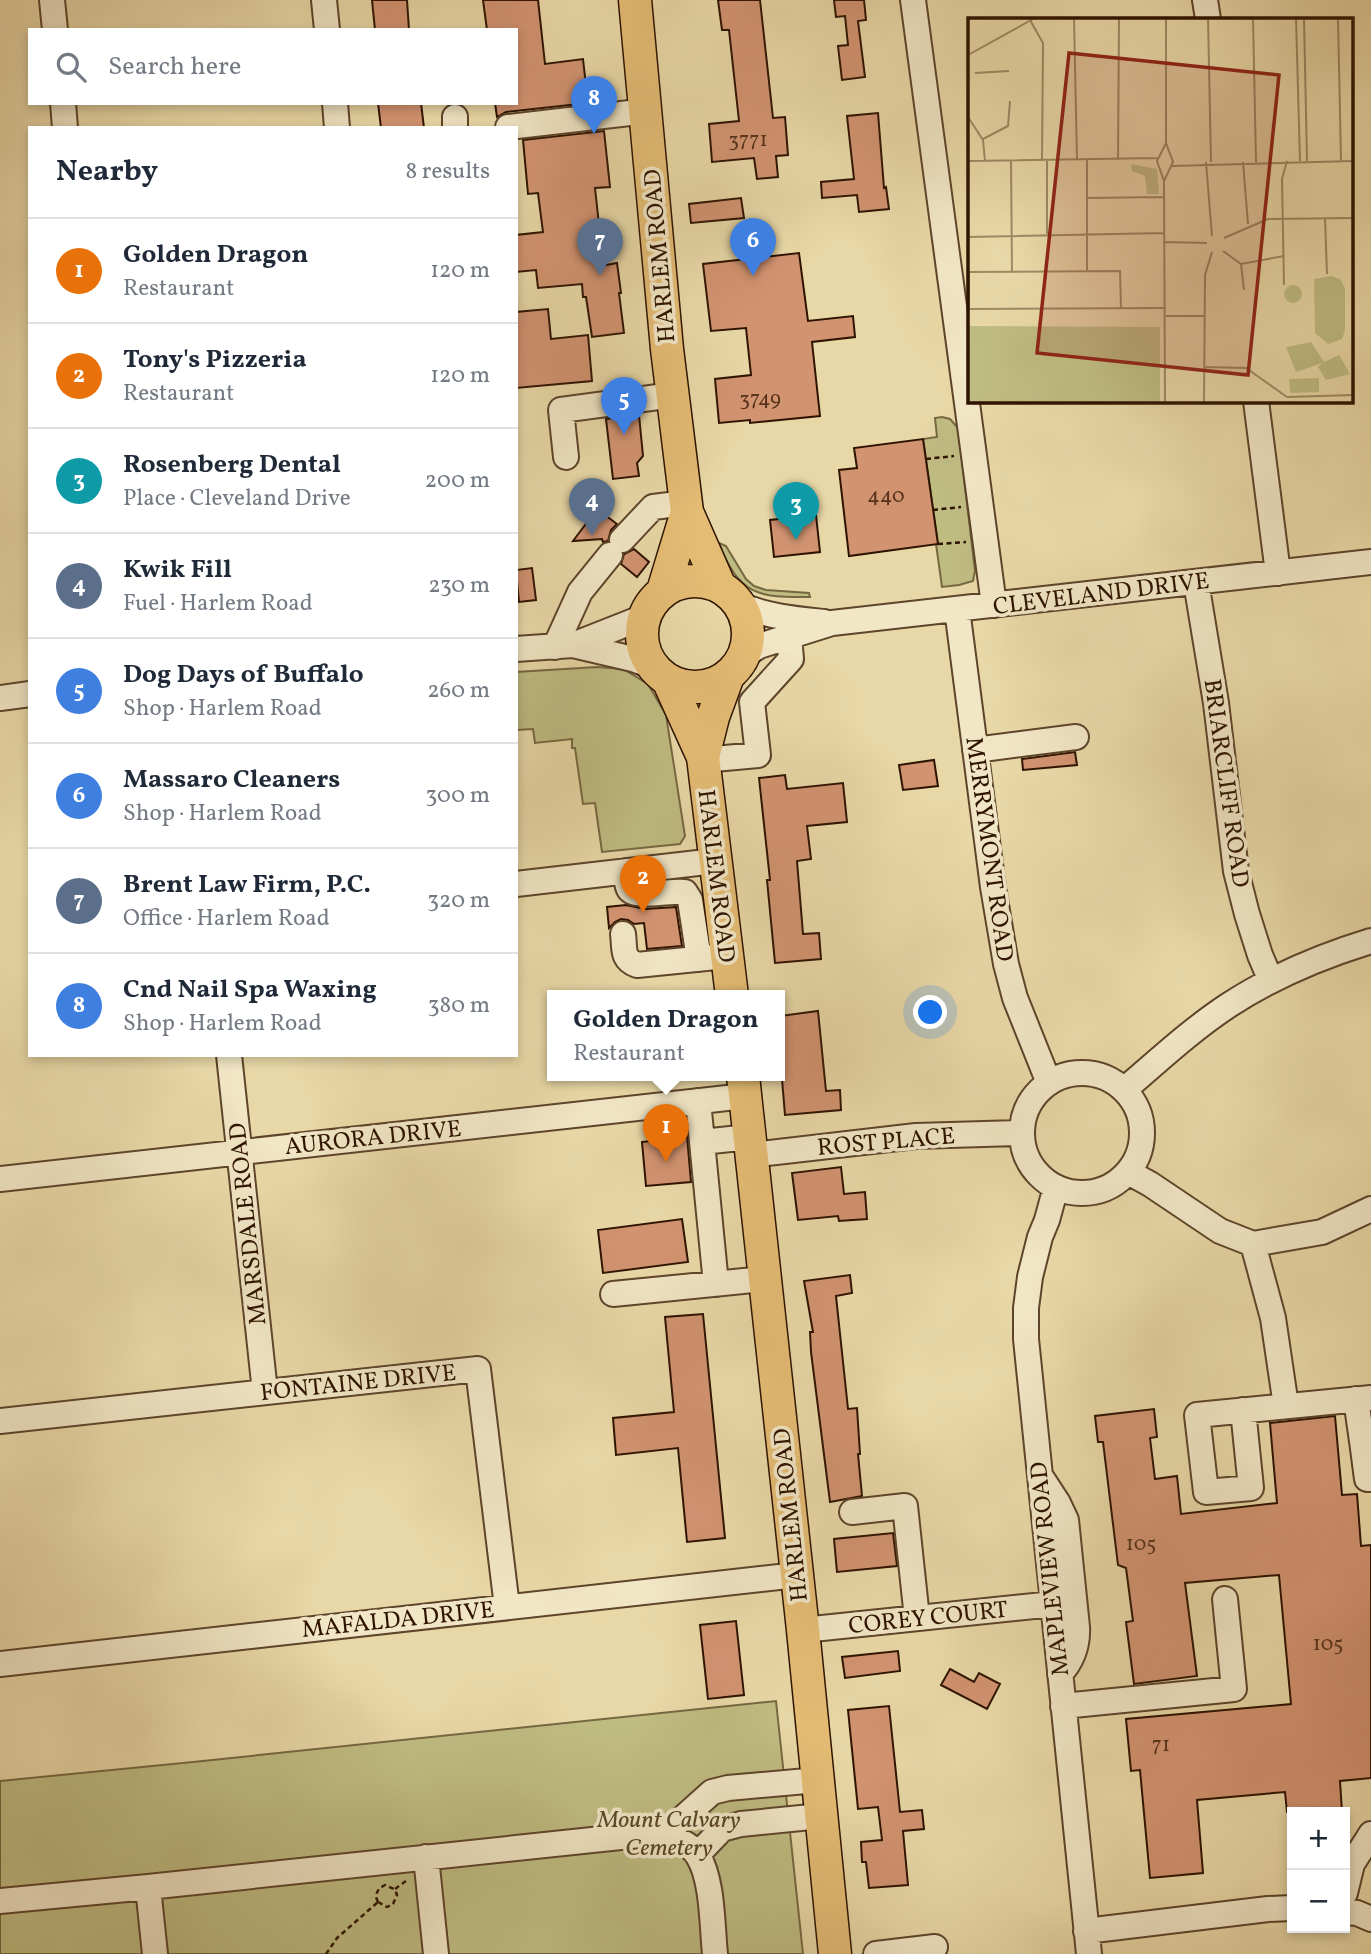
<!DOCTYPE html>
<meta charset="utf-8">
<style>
body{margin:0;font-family:Vollkorn,serif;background:#f2f2f3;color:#1f2937}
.controls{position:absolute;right:21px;bottom:21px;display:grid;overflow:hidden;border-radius:0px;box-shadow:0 4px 10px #0003}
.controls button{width:63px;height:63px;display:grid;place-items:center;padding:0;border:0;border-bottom:2px solid #e0e1e3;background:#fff;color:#1f2937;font:35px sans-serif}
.you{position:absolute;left:931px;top:1013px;width:24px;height:24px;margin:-18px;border:5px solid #fff;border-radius:50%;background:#1a73e8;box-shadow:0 0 0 10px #1a73e833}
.badge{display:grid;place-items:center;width:46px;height:46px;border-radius:50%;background:#d93025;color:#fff;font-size:23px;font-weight:700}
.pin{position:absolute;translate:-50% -58px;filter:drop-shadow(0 2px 4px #0008)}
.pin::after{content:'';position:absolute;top:37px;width:24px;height:21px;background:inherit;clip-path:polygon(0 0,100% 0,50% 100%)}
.popup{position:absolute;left:547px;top:990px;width:238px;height:91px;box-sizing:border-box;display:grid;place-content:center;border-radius:0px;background:#fff;filter:drop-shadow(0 2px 5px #0005);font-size:23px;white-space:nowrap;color:#747a83}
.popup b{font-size:26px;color:#1f2937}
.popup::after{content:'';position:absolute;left:50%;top:100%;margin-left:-14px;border:14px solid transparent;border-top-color:#fff}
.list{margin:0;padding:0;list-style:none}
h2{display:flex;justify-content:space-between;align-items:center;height:91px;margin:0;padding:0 28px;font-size:30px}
h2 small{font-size:23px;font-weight:400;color:#747a83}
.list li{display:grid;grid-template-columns:46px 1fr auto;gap:21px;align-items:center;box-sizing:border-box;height:105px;padding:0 28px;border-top:2px solid #e0e1e3}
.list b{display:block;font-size:26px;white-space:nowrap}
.list p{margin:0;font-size:23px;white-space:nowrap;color:#747a83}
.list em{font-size:23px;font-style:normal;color:#747a83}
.icon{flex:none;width:38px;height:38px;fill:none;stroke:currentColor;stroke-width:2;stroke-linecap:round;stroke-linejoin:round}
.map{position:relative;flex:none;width:1371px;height:1954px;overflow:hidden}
.search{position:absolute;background:#fff;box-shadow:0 4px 10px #0003;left:28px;top:28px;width:490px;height:77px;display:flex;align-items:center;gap:18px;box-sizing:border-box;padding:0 24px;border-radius:0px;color:#747a83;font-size:26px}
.panel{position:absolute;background:#fff;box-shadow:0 4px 10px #0003;left:28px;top:126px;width:490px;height:931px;border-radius:0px}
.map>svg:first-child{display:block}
.green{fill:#bfbc82;stroke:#766841;stroke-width:2}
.building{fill:#d29371;stroke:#2e1300;stroke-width:2}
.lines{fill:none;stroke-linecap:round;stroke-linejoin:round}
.minor-casing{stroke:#5d442a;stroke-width:28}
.major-casing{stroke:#2e1300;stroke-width:35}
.path{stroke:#2e1300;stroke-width:2.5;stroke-dasharray:5 3.5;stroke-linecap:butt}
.minor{stroke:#f1e6c6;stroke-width:24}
.major{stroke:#e4bc74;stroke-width:32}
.labels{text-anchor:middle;stroke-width:7;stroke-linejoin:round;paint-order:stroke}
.number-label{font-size:21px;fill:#57331c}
.street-label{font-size:24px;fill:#2e1300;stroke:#f1e6c6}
.park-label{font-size:24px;font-style:italic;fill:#5a4627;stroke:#f1e6c6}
.inset-road{fill:none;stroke:#9e8964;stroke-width:2}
.view{fill:#8f2418;fill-opacity:0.15;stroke:#8f2418;stroke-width:3.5}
.inset-edge{fill:none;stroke:#2e1300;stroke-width:3.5}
</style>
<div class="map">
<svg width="1371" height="1954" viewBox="0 0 1371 1954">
<rect width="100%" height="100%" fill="#e9d8a7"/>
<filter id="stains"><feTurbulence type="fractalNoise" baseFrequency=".00286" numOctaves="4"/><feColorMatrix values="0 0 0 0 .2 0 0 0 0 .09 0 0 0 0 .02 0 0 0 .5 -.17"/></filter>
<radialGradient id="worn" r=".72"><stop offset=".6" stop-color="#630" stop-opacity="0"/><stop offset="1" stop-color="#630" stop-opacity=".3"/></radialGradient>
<!-- green -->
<path class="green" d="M 942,417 L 950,419 L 958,428 L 975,571 L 973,581 L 959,585 L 942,587 L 936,544 L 938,544 L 923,439 L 937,437 L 935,418 Z
M 719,543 L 726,546 L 746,579 L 754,586 L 766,590 L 809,593 L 810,597 C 758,598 739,595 719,543 Z
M 597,667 L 623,669 L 648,684 L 666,715 L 685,836 L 680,844 L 602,852 L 595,803 L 583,804 L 575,748 L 572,748 L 572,739 L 535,743 L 533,729 L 516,730 L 516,672 Z
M 776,1701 L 803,1954 L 0,1954 L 0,1781 L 193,1762 Z"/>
<!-- building -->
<path class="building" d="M 372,0 L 407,0 L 409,30 L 375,30 Z
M 483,0 L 538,0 L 545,64 L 583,59 L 588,103 L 506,112 L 497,117 L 495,103 L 516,103 L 516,30 L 487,30 Z
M 718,0 L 760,0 L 773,118 L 785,117 L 788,155 L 776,156 L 778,177 L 757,179 L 754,158 L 712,162 L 709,124 L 739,121 L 729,30 L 722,30 Z
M 834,0 L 864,0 L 866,20 L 858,21 L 865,77 L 842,80 L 838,46 L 848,45 L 845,16 L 836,17 Z
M 378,103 L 421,103 L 424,128 L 381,128 Z
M 878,113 L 884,188 L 886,187 L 889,209 L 859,212 L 857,195 L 822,198 L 821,182 L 854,179 L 847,116 Z
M 604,131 L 610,187 L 595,188 L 600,234 L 603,233 L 606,265 L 617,263 L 621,293 L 619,293 L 624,333 L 592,337 L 586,297 L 583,297 L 582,284 L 538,288 L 536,270 L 516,272 L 516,235 L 543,232 L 538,193 L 528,194 L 523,140 Z
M 741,198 L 744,218 L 691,223 L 689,204 Z
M 799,253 L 808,321 L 853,316 L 855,337 L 812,342 L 820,416 L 750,423 L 750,420 L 719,423 L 715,379 L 751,375 L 746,328 L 711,331 L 703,264 Z
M 548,309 L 551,339 L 588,335 L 592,381 L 516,388 L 516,312 Z
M 639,415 L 643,456 L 637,463 L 639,476 L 613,479 L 606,419 Z
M 923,439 L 938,544 L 849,556 L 839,470 L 857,468 L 854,448 Z
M 597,509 L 617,524 L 611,530 L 608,541 L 603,542 L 602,539 L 573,541 Z
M 816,515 L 820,552 L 774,557 L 770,520 Z
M 634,549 L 649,562 L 637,577 L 621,564 L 624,554 Z
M 532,568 L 536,600 L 519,602 L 516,570 Z
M 1075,752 L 1077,765 L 1023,770 L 1022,759 Z
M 934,760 L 938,786 L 903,790 L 899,765 Z
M 785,775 L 787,789 L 843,783 L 847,822 L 807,826 L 811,859 L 797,861 L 803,934 L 819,933 L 821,959 L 775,963 L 767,880 L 770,880 L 759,778 Z
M 626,905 L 645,909 L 676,907 L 682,946 L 647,949 L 644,923 L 634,924 L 628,920 L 621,919 L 615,922 L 609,928 L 607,907 Z
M 818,1011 L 826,1091 L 840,1090 L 841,1110 L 785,1115 L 780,1055 L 780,1042 L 783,1041 L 780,1016 Z
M 687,1136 L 691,1182 L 646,1186 L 642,1142 Z
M 841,1167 L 844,1194 L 865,1192 L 867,1219 L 839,1221 L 838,1216 L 798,1220 L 792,1173 Z
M 682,1219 L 688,1262 L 603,1273 L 598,1230 Z
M 850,1275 L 852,1293 L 836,1296 L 848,1409 L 857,1408 L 860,1454 L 858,1454 L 862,1496 L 830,1502 L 811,1352 L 810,1332 L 813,1332 L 804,1281 Z
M 703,1314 L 725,1538 L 687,1542 L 678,1448 L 616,1455 L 613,1418 L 674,1412 L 665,1317 Z
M 1154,1409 L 1157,1437 L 1150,1438 L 1155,1479 L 1177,1476 L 1181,1514 L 1277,1503 L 1270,1423 L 1335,1416 L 1342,1495 L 1357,1494 L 1361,1546 L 1371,1545 L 1371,1778 L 1340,1781 L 1342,1812 L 1287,1812 L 1285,1792 L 1197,1800 L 1203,1873 L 1150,1878 L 1140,1770 L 1131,1771 L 1126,1719 L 1291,1704 L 1279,1575 L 1185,1583 L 1197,1676 L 1134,1684 L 1126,1622 L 1133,1621 L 1126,1568 L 1118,1565 L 1103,1442 L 1098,1442 L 1095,1416 Z
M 893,1533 L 897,1566 L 837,1572 L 834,1539 Z
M 736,1621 L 744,1695 L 708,1699 L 700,1625 Z
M 898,1651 L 900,1671 L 845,1678 L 842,1657 Z
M 950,1669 L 974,1682 L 979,1673 L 1000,1684 L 987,1709 L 941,1685 Z
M 889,1706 L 900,1812 L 922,1810 L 924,1829 L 903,1831 L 908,1885 L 869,1888 L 866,1862 L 862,1862 L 861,1842 L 882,1840 L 878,1807 L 858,1809 L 848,1710 Z"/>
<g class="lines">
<defs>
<path id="minor" d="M 52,0 L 55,30
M 324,0 L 327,30
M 913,0 L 994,605
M 1205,0 L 1208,19
M 63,103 L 65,128
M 335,103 L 337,128
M 455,117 L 455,128
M 508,127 L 647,111
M 1256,401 L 1278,573
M 566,457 L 561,410 L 673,395
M 622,540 L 653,507 L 686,503
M 1196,582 L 1216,703 L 1236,871 L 1247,914 L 1260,955 L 1271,981
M 738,604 C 764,616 795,619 824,622
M 957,609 L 993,887 L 1006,964 L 1015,998 L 1049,1083
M 573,645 L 633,659 L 652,666
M 555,647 L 580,592 L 610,555
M 516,649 L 573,645 L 644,617
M 743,656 L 759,646 L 832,623 L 1371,562
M 0,698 L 30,694
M 975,750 L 1076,737
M 703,760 L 758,755 L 752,702 L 791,659 L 789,636
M 626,871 C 627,876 626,884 629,889 C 634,899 673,890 685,892 L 690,900 L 699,959
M 516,884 L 715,861
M 623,934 C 625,948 621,959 637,965 L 716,957
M 229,1055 L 265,1392
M1022 1133a60 60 0 1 1 120 0a60 60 0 1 1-120 0Z
M 1124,1090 C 1158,1061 1191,1030 1229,1005 C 1272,977 1322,956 1371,941
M 698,1101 L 716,1284
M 702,1142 L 749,1137
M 751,1155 L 916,1136 L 1022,1133
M 1128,1172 L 1150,1184 L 1220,1231 L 1253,1244 L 1322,1232 L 1371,1209
M 0,1179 L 745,1096
M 1056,1187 L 1047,1220 L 1040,1237 L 1030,1277 L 1026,1308 L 1026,1339 L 1089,1954
M 1253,1244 L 1273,1318 L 1286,1406
M 613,1294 L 764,1279
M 1356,1399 L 1362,1441 L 1371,1440
M 1243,1410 L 1251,1488 L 1206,1492 L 1197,1415 L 1371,1398
M 0,1421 L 478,1369 L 507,1607
M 1362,1441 L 1367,1479 L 1371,1479
M 1043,1480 L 1058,1503 L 1066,1520 L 1077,1627 C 1078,1645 1072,1661 1060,1674
M 852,1512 L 905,1506 L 917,1618
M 803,1630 L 1053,1604
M 0,1664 L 797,1575
M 1063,1706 L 1234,1689 L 1225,1599
M 664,1835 L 712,1792 L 728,1788 L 818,1780
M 698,1854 L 722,1829 L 741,1824 L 821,1816
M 426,1857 L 436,1954
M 148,1887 L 155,1954
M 1345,1893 L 1352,1864 L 1371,1834
M 0,1901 L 148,1887 L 649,1834 C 666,1836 689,1840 698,1856 C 713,1880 712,1926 715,1954
M 1345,1912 L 1357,1913 L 1371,1919
M 1086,1931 L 1268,1909 L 1292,1908
M 876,1954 L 935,1947"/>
<path id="major" d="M 635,0 L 667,349 L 687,512 L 720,587
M642 634a53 53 0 1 1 106 0a53 53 0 1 1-106 0Z
M 663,591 L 687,512
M 668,680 L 703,757 L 732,996
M 703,757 L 713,717 L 728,676
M 743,1076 L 803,1630 L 835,1954"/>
</defs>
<!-- minor casing -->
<use href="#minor" class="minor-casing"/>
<!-- major casing -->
<use href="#major" class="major-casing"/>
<!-- path -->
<path class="path" d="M 926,459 L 954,456
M 933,510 L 961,507
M 938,544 L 966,542
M 395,1889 L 406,1881
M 378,1902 L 387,1907 L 393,1904 L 397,1895 L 395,1889
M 378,1902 C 374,1895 377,1889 385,1885 L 394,1889
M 326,1954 L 337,1938 L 378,1902"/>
<!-- minor -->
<use href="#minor" class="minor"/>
<!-- major -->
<use href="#major" class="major"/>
</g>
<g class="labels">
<!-- number labels -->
<g class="number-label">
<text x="748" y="146">3771</text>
<text x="760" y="405">3749</text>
<text x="886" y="502">440</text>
<text x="1141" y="1550">105</text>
<text x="1328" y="1650">105</text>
<text x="1161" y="1751">71</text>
</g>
<!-- street labels -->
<g class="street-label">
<text transform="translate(659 256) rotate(-95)" y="8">HARLEM ROAD</text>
<text transform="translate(1101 593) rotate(-7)" y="8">CLEVELAND DRIVE</text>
<text transform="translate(1227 783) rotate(82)" y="8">BRIARCLIFF ROAD</text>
<text transform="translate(990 849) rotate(82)" y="8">MERRYMONT ROAD</text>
<text transform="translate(717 876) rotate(83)" y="8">HARLEM ROAD</text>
<text transform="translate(373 1137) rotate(-6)" y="8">AURORA DRIVE</text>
<text transform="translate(886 1141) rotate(-5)" y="8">ROST PLACE</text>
<text transform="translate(247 1224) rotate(-96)" y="8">MARSDALE ROAD</text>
<text transform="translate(358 1382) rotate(-6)" y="8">FONTAINE DRIVE</text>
<text transform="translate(790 1515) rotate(-96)" y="8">HARLEM ROAD</text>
<text transform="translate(1049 1569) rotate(-96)" y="8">MAPLEVIEW ROAD</text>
<text transform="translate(928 1617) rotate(-6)" y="8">COREY COURT</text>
<text transform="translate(398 1619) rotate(-6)" y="8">MAFALDA DRIVE</text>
</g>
<!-- park labels -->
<g class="park-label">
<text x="669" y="1827">Mount Calvary<tspan x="669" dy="28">Cemetery</tspan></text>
</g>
</g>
<!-- overview -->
<g transform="translate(968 18)">
<rect width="385" height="385" fill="#e9d8a7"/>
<path d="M 163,146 L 189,151 L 191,176 L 179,176 L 177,158 L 164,153 ZM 363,258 L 372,261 L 377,270 L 377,312 L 374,321 L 360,326 L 347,315 L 346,261 ZM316 276a9 9 0 1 1 18 0a9 9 0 1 1-18 0ZM 0,308 L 192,309 L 192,385 L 0,385 ZM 343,324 L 356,344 L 371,337 L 382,356 L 358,362 L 350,349 L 354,345 L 328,354 L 318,329 ZM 351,360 L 351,374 L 322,375 L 321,361 Z" fill="#bfbc82"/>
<path class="inset-road" d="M 106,0 L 109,142M 240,0 L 243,144M 285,0 L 288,144M 328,0 L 332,143M 336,0 L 339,143M 370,0 L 373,143M 62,2 L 75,25 L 74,143M 0,37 L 65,1M 7,55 L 41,53M 0,99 L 15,122 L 17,143M 15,121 L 40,108 L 42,83M 150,142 L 151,0M 0,143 L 190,140M 43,143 L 44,254M 79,143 L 79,216M 238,144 L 244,218M 275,144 L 280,206M 204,148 L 385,143M 196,163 L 205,144 L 198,125 L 198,0M 119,180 L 197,179M 357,200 L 359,256M 0,219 L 197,215M 256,220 L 300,201 L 385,200M 197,224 L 239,225M 255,233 L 273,246 L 316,238M 273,246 L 276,272M 119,253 L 119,142M 316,267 L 314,161 L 319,143M 153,290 L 152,253 L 1,254 L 1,291 L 198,290M 198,298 L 237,298M 236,349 L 278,350 L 319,379M 319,379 L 385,377M 197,385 L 196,163 L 189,143 L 198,125M 236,385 L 237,257 L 244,234"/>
<path class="view" d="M 101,35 L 311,57 L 280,357 L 69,335 Z"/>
<rect width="385" height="385" class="inset-edge"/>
</g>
<rect width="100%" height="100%" filter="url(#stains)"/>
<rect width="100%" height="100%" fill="url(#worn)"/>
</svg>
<div class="controls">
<button>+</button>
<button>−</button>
</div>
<div class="you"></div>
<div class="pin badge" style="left:666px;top:1162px;background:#e8710a">1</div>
<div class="popup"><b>Golden Dragon</b>Restaurant</div>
<div class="pin badge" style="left:643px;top:913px;background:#e8710a">2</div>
<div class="pin badge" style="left:796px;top:540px;background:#0f9aa8">3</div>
<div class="pin badge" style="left:592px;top:536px;background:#5c6f8a">4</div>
<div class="pin badge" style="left:624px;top:435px;background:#3f7fe0">5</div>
<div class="pin badge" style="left:753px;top:276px;background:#3f7fe0">6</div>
<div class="pin badge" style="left:600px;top:276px;background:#5c6f8a">7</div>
<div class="pin badge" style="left:594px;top:134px;background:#3f7fe0">8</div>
<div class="search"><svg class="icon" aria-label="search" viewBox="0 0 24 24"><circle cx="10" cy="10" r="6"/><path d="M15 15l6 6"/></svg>Search here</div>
<section class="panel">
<h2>Nearby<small>8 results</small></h2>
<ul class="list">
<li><span class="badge" style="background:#e8710a">1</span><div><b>Golden Dragon</b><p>Restaurant</p></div><em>120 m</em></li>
<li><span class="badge" style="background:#e8710a">2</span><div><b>Tony's Pizzeria</b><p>Restaurant</p></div><em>120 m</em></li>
<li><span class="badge" style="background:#0f9aa8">3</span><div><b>Rosenberg Dental</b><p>Place · Cleveland Drive</p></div><em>200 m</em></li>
<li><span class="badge" style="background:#5c6f8a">4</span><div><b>Kwik Fill</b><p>Fuel · Harlem Road</p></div><em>230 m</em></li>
<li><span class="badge" style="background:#3f7fe0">5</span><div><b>Dog Days of Buffalo</b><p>Shop · Harlem Road</p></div><em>260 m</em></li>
<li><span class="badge" style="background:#3f7fe0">6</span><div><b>Massaro Cleaners</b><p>Shop · Harlem Road</p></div><em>300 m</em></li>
<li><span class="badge" style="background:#5c6f8a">7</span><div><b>Brent Law Firm, P.C.</b><p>Office · Harlem Road</p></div><em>320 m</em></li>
<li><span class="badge" style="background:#3f7fe0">8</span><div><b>Cnd Nail Spa Waxing</b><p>Shop · Harlem Road</p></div><em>380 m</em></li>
</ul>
</section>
</div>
